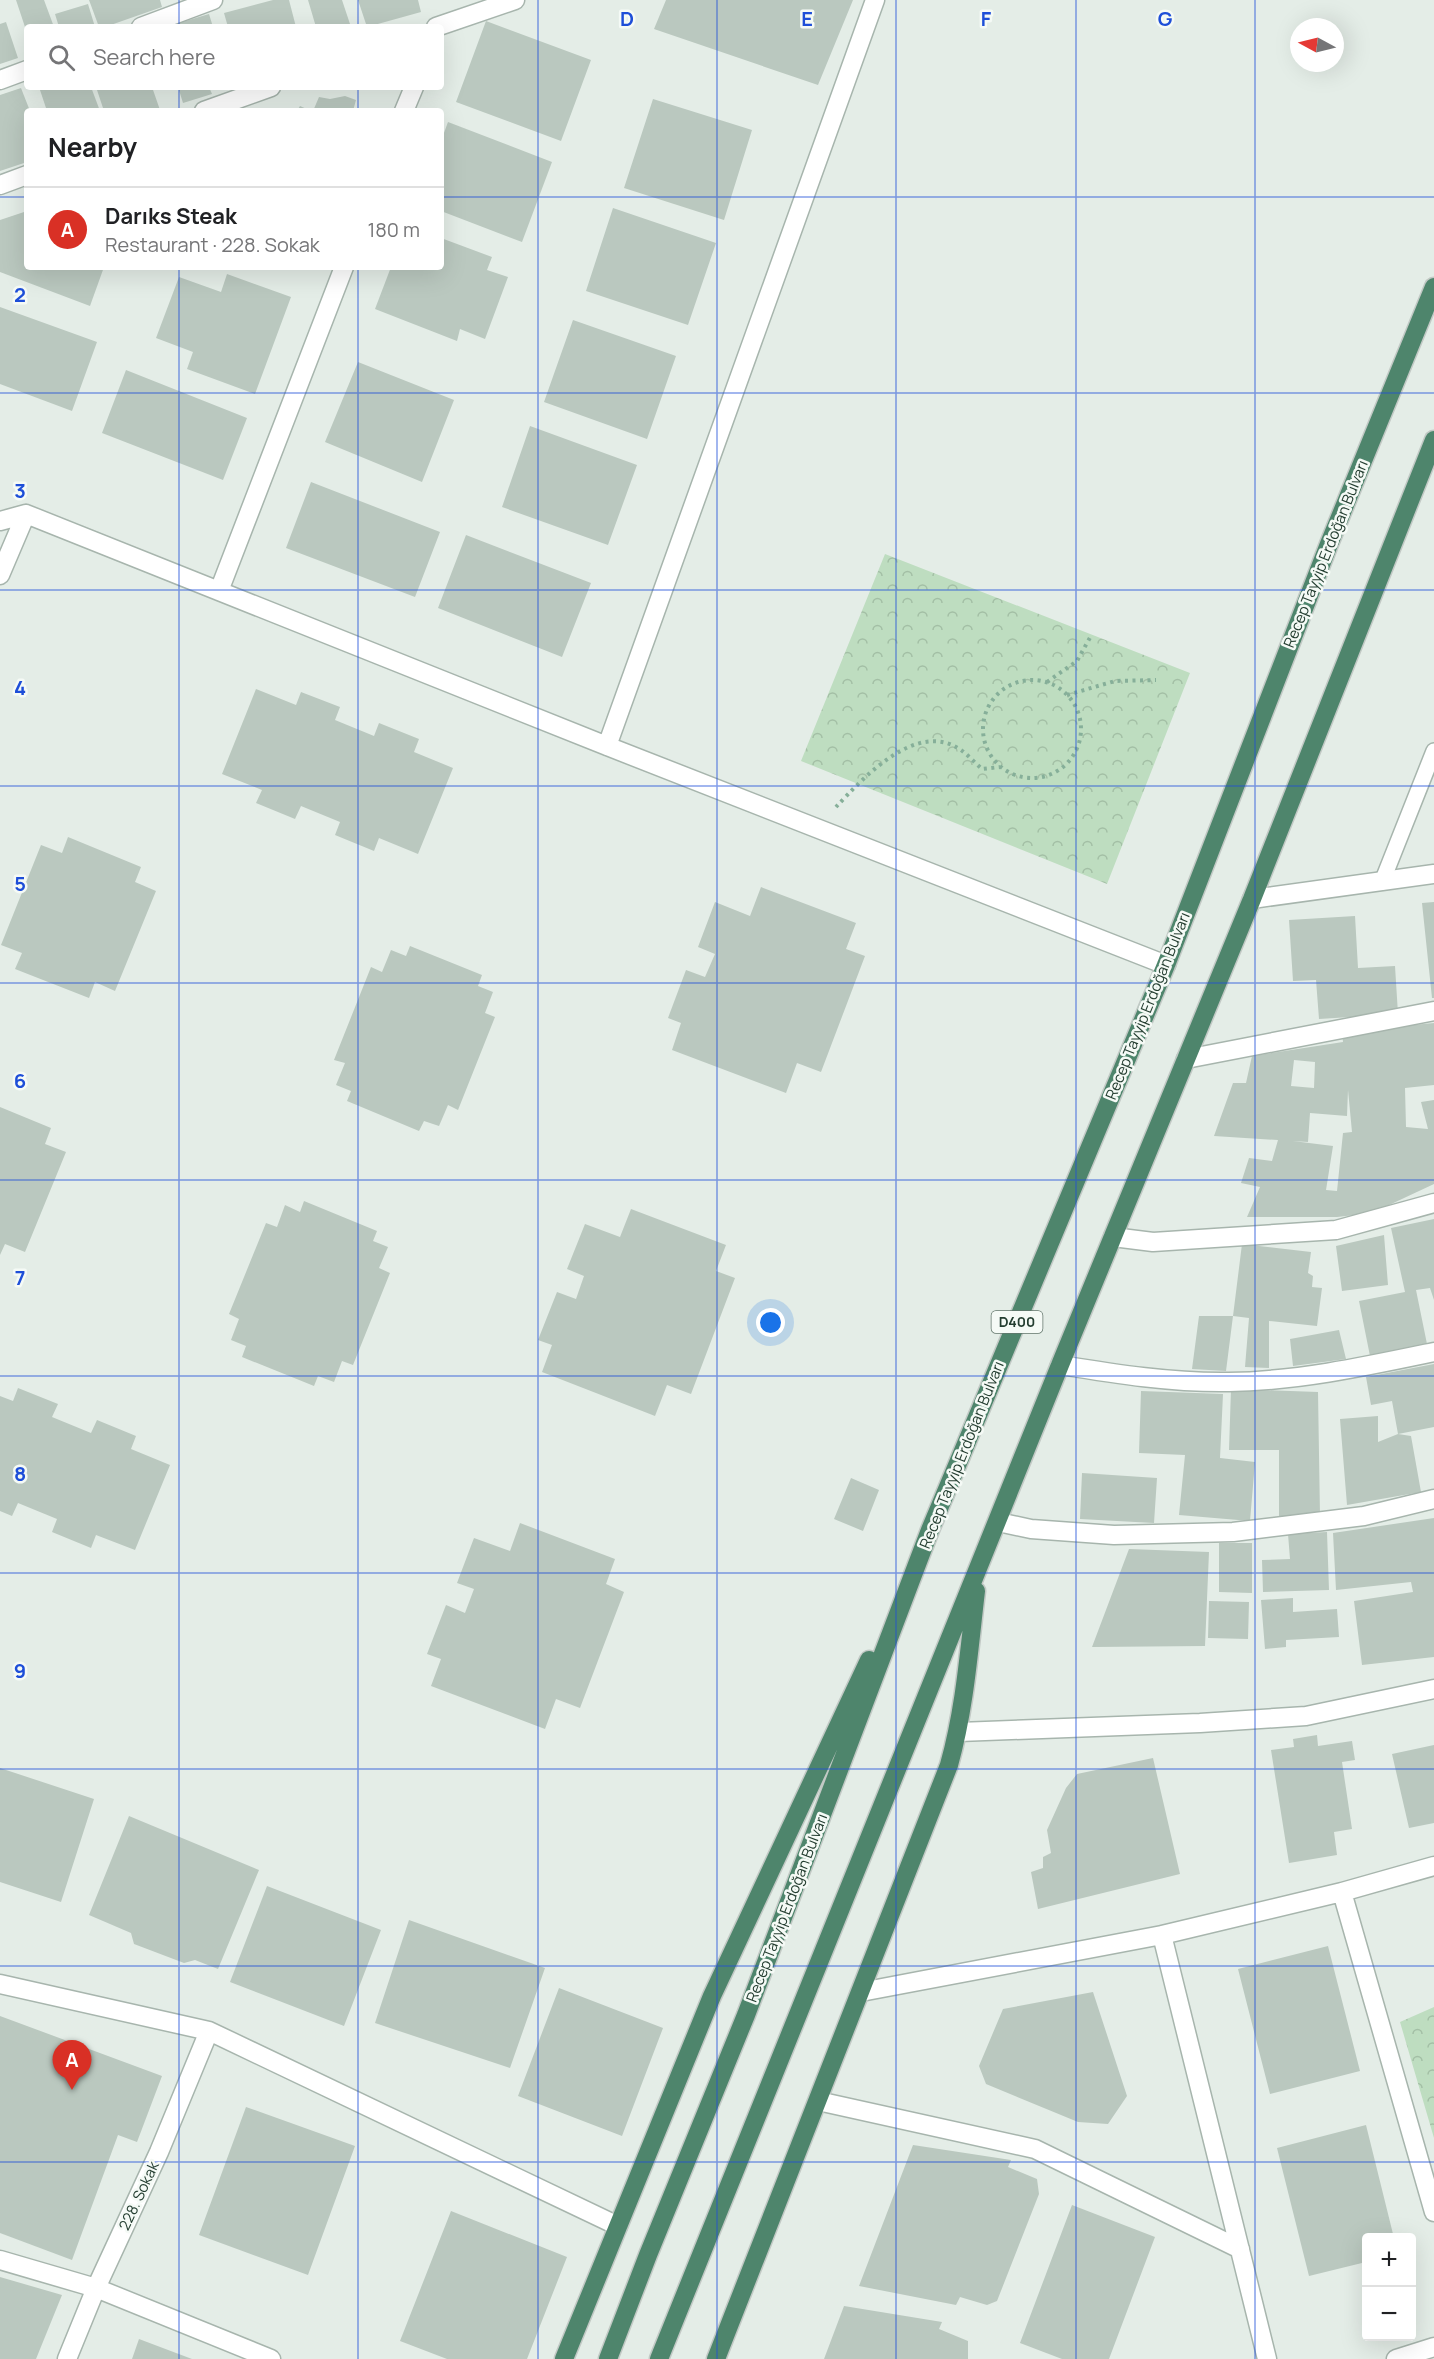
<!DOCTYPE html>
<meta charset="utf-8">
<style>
body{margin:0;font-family:Manrope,sans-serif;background:#f2f2f2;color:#202124}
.controls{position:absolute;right:18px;bottom:18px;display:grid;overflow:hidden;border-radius:6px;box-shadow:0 6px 24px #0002}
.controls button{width:54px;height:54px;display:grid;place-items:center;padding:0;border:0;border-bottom:2px solid #e0e0e0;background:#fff;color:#202124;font:30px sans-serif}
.compass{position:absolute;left:1290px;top:18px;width:54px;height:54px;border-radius:50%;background:#fff;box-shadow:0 6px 24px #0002;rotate:277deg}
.you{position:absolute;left:771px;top:1323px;width:21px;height:21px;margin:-15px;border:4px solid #fff;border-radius:50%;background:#1a73e8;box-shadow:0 0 0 9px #1a73e833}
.badge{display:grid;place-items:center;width:39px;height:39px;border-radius:50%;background:#d93025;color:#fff;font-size:20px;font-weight:700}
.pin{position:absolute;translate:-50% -50px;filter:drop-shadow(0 2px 3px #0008)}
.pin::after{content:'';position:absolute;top:32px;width:21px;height:18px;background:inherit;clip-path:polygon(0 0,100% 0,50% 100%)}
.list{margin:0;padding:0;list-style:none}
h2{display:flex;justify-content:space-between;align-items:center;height:78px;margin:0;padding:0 24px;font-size:26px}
h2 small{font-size:20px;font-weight:400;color:#757577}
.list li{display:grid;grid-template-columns:39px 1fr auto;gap:18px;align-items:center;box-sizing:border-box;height:84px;padding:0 24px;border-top:2px solid #e0e0e0}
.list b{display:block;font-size:22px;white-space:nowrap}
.list p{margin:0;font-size:20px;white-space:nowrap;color:#757577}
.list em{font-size:20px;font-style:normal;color:#757577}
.icon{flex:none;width:33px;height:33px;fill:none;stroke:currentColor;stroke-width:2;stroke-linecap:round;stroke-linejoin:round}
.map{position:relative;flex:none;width:1434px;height:2359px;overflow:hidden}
.search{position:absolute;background:#fff;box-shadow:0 6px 24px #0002;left:24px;top:24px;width:420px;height:66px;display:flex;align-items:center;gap:15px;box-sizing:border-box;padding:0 21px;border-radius:6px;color:#757577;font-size:22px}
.panel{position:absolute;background:#fff;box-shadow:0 6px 24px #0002;left:24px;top:108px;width:420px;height:162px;border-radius:6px}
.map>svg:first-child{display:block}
.park{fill:url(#park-crowns)}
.building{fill:#bac8bf;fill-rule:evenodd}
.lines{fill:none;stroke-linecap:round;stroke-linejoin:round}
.service-casing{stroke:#a7b5ad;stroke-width:18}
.minor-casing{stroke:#a7b5ad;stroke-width:21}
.tertiary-casing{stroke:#a7b5ad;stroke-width:21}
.trunk-casing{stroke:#c2c9c5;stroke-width:21}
.path{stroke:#86af99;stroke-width:4;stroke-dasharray:3 4.5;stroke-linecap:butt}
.service{stroke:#fff;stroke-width:15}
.minor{stroke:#fff;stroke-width:18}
.tertiary{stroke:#fff;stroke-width:18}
.trunk{stroke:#4e856c;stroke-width:18}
.grid{fill:none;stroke:#1d4ed8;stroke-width:1.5;stroke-opacity:0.55}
.labels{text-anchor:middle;stroke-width:5;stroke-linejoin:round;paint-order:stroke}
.shield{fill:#f5faf6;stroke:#63766c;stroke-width:1.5}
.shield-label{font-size:14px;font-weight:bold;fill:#243e31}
.street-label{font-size:15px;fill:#243e31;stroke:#f5faf6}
.grid-label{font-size:20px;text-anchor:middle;font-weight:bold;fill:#1d4ed8;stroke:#f5faf6;stroke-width:5;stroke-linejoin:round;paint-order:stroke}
</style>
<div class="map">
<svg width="1434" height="2359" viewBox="0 0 1434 2359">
<defs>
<pattern id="park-crowns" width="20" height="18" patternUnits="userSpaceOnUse" patternTransform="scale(1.5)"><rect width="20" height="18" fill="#beddc0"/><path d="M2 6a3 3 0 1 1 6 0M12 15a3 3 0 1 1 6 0" fill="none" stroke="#a3bfa5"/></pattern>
</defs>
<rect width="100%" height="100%" fill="#e4ede7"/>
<!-- park -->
<path class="park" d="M 885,554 L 1190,673 L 1107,884 L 801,761 Z
M 1434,2007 L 1434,2138 L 1400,2022 Z"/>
<!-- building -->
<path class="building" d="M 16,0 L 44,0 L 54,27 L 25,27 Z
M 89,0 L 160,0 L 162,7 L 105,27 L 99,27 Z
M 273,0 L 289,0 L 296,27 L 228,27 L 224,13 Z
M 308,0 L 342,0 L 351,27 L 316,27 Z
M 358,0 L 418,0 L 421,12 L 367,27 Z
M 666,0 L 853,0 L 818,85 L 654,29 Z
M 88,4 L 95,27 L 59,27 L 55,14 Z
M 209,14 L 213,27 L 180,27 L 179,23 Z
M 486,21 L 591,60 L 561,141 L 456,102 Z
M 6,22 L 18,58 L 0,64 L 0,24 Z
M 39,87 L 91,87 L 100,111 L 47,111 Z
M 96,87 L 152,87 L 160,110 L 104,111 Z
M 178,87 L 209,87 L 212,94 L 183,103 Z
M 21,88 L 30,111 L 27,111 L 27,162 L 0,171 L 0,95 Z
M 345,96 L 356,100 L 353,111 L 313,111 L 319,97 L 330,99 Z
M 653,99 L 752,130 L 724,220 L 624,188 Z
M 300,106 L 311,111 L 297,111 Z
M 448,122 L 552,162 L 522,242 L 441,211 L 441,141 Z
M 613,208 L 716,243 L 688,325 L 586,291 Z
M 27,211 L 27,267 L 104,267 L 90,306 L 0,272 L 0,220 Z
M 441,238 L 492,257 L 487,270 L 508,277 L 485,339 L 460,329 L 457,341 L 375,309 L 391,267 L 441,267 Z
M 227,274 L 291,297 L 255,394 L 187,369 L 193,352 L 156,338 L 179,277 L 221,292 Z
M 0,307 L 97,342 L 72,411 L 0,384 Z
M 573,320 L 676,356 L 647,439 L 544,402 Z
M 358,362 L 454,400 L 422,482 L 325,442 Z
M 126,370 L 247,418 L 223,480 L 102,433 Z
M 530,426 L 637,465 L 608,545 L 502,507 Z
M 311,482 L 440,532 L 415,597 L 286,548 Z
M 466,535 L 591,583 L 562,657 L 438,608 Z
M 256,689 L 296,705 L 301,692 L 340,707 L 335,720 L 374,736 L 379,723 L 419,739 L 414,752 L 453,768 L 418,854 L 379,838 L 374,851 L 335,835 L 340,822 L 301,806 L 295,819 L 256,803 L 262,790 L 222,774 Z
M 68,837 L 141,867 L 135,882 L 156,891 L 115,991 L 95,982 L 89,998 L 15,969 L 22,953 L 1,945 L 41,845 L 62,853 Z
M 761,887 L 856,923 L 846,949 L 865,956 L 821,1072 L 797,1063 L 786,1093 L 672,1050 L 681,1023 L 668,1018 L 686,970 L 705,977 L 715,954 L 698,947 L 715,902 L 750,916 Z
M 1434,902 L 1434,998 L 1432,998 L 1422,903 Z
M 1355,916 L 1358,968 L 1395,966 L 1398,1014 L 1319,1019 L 1316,980 L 1293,981 L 1289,920 Z
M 410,946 L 482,975 L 478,986 L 493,992 L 485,1013 L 495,1017 L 458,1110 L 448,1105 L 439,1126 L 424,1121 L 419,1131 L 347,1101 L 351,1091 L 336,1085 L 345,1063 L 334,1060 L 371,967 L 382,972 L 391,950 L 406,956 Z
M 1434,1023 L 1434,1085 L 1405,1088 L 1406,1127 L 1428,1129 L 1421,1102 L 1434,1100 L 1434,1184 L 1372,1213 L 1337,1217 L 1247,1217 L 1260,1187 L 1241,1183 L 1249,1158 L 1272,1161 L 1278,1140 L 1214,1136 L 1233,1083 L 1246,1083 L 1252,1056 L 1343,1042 L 1342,1032 ZM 1294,1060 L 1315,1062 L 1314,1088 L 1291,1086 ZM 1348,1090 L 1352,1132 L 1343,1133 L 1337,1191 L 1326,1190 L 1333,1146 L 1293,1141 L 1308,1142 L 1310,1113 L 1347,1116 Z
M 0,1107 L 51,1128 L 45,1144 L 66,1152 L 25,1252 L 5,1244 L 0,1255 Z
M 304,1201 L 377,1231 L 373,1241 L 388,1247 L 379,1268 L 390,1273 L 353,1365 L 342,1361 L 334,1382 L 318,1376 L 314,1386 L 242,1357 L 246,1346 L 231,1340 L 239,1319 L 229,1314 L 266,1223 L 277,1227 L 285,1205 L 300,1212 Z
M 631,1209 L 726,1245 L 716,1271 L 735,1278 L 691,1394 L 667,1385 L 655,1416 L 542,1372 L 552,1345 L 538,1340 L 557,1292 L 576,1299 L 584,1276 L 567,1269 L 585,1224 L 620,1237 Z
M 1434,1219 L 1434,1300 L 1430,1288 L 1416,1290 L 1427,1344 L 1370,1356 L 1359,1301 L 1405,1292 L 1391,1228 Z
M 1384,1235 L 1388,1285 L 1342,1291 L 1336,1246 Z
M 1242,1244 L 1311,1252 L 1308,1273 L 1313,1276 L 1312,1287 L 1322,1288 L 1317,1326 L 1269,1321 L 1269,1368 L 1245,1367 L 1249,1318 L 1233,1316 Z
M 1199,1316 L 1233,1316 L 1226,1371 L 1192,1369 Z
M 1339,1330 L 1346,1359 L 1293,1366 L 1290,1339 Z
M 1434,1364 L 1434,1427 L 1398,1434 L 1392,1401 L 1371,1405 L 1366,1377 Z
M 18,1388 L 58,1404 L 52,1417 L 91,1433 L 97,1420 L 136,1436 L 131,1449 L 170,1465 L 135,1550 L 96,1535 L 91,1548 L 52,1532 L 57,1519 L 18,1503 L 12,1516 L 0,1511 L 0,1396 L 13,1401 Z
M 1231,1389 L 1318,1392 L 1320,1516 L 1279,1516 L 1279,1450 L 1229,1450 Z
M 1141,1391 L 1223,1394 L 1220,1458 L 1255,1462 L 1250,1521 L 1179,1515 L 1185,1455 L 1139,1453 Z
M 1378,1416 L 1378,1442 L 1398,1434 L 1411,1436 L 1421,1492 L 1347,1505 L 1340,1419 Z
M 1082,1473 L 1157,1478 L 1154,1523 L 1080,1519 Z
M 851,1478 L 879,1490 L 863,1531 L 834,1519 Z
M 1434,1518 L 1434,1657 L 1362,1665 L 1354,1601 L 1413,1592 L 1411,1582 L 1336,1590 L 1333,1533 Z
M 520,1523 L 615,1559 L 606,1584 L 624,1592 L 580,1708 L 556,1699 L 545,1729 L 431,1686 L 441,1659 L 427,1654 L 446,1605 L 465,1613 L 474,1589 L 457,1583 L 474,1538 L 510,1551 Z
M 1327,1532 L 1329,1590 L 1263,1592 L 1262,1560 L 1290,1559 L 1288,1534 Z
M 1219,1543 L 1252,1543 L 1252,1593 L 1219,1592 Z
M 1129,1549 L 1209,1552 L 1205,1646 L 1092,1647 Z
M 1293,1598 L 1293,1612 L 1337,1609 L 1339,1637 L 1286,1640 L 1286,1647 L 1265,1649 L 1261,1600 Z
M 1209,1601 L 1249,1602 L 1248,1639 L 1208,1638 Z
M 1317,1735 L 1318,1746 L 1352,1741 L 1355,1760 L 1342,1762 L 1352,1829 L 1334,1832 L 1337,1855 L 1289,1863 L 1271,1750 L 1294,1747 L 1293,1739 Z
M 1434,1745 L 1434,1823 L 1409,1828 L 1392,1754 Z
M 1153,1758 L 1180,1874 L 1038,1909 L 1031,1872 L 1043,1868 L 1043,1857 L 1051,1853 L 1047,1830 L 1066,1788 L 1077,1774 Z
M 0,1768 L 94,1799 L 61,1902 L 0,1882 Z
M 129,1816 L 259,1870 L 218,1969 L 195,1960 L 184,1963 L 134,1944 L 131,1933 L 89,1915 Z
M 267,1886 L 381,1930 L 344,2026 L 230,1982 Z
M 409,1920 L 545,1968 L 510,2068 L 375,2023 Z
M 1328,1946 L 1360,2071 L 1270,2094 L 1238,1969 Z
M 559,1988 L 663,2028 L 622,2136 L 518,2096 Z
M 1093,1992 L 1127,2096 L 1108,2124 L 1078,2122 L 986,2084 L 979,2066 L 1003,2009 Z
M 0,2016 L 162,2076 L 137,2142 L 118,2135 L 72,2260 L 0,2233 Z
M 246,2107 L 355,2146 L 308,2275 L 199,2235 Z
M 1366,2125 L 1394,2238 L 1366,2238 L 1366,2262 L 1309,2276 L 1277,2148 Z
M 913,2145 L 1011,2160 L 1008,2167 L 1037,2179 L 1039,2194 L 997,2301 L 987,2305 L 960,2297 L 956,2305 L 859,2286 Z
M 1072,2205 L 1155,2237 L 1109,2359 L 1062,2359 L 1020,2343 Z
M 451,2211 L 567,2257 L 527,2359 L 447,2359 L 400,2341 Z
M 0,2277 L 62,2295 L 36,2359 L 0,2359 Z
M 844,2306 L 942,2322 L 939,2329 L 968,2341 L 968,2359 L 824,2359 Z
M 139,2339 L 192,2359 L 132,2359 Z"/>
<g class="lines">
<defs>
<path id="service" d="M 1382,882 L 1434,751"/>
<path id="minor" d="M 141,27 L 213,0
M 436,27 L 515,0
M 0,80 L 27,70
M 204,111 L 271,87
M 404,111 L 414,87
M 0,185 L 27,175
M 0,521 L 26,514
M 0,575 L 26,514 L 607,746 L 1166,965
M 219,591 L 344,267
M 607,746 L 875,0
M 1252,899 L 1434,874
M 1186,1059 L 1434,1011
M 1113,1237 L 1153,1242 L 1336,1230 L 1434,1203
M 1060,1365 C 1116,1374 1173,1383 1229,1382 C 1298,1381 1367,1366 1434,1352
M 998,1522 L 1031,1529 L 1114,1535 L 1233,1532 L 1364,1516 L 1434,1499
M 959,1732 L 1200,1723 L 1306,1716 L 1434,1689
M 1342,1892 L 1434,2212
M 1162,1935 L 1267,2359
M 0,1984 L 209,2031 L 618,2226
M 861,1992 L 1162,1935 L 1342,1892 L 1434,1866
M 818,2101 L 1035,2149 L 1240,2249
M 67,2359 L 96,2288 L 159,2152 L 209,2031
M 1396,2359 L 1434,2347"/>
<path id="tertiary" d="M 0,2260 L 96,2288 L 271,2359"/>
<path id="trunk" d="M 564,2359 L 712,1996 L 869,1660
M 608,2359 L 648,2255 L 746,2015 L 930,1530 L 1166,965 L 1329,544 L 1434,287
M 659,2359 L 1060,1365 L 1252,899 L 1434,440
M 716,2359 L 949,1765 C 965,1708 969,1650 976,1591"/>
</defs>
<!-- service casing -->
<use href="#service" class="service-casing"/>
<!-- minor casing -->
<use href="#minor" class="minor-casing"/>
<!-- tertiary casing -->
<use href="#tertiary" class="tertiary-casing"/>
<!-- trunk casing -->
<use href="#trunk" class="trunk-casing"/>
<!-- path -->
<path class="path" d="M983 729a49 49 0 1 1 98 0a49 49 0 1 1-98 0Z
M 1047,682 L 1077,661 L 1092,634
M 1067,695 L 1115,681 L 1156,680
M 836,807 C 863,778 917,719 961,750 C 968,755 975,763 982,769 L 1000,767"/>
<!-- service -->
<use href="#service" class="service"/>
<!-- minor -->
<use href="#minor" class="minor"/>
<!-- tertiary -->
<use href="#tertiary" class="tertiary"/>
<!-- trunk -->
<use href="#trunk" class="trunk"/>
</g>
<!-- grid -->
<path class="grid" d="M 179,0 L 179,27M 358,0 L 358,27M 538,0 L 538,2359M 717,0 L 717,2359M 896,0 L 896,2359M 1076,0 L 1076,2359M 1255,0 L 1255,2359M 179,87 L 179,111M 358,87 L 358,111M 0,197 L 27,197M 441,197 L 1434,197M 179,267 L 179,2359M 358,267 L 358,2359M 0,393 L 1434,393M 0,590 L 1434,590M 0,786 L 1434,786M 0,983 L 1434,983M 0,1180 L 1434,1180M 0,1376 L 1434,1376M 0,1573 L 1434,1573M 0,1769 L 1434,1769M 0,1966 L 1434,1966M 0,2162 L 1434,2162"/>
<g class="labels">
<!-- shield labels -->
<rect class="shield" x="991.5" y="1311" width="51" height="22" rx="4.5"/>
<g class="shield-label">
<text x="1017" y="1327">D400</text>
</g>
<!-- street labels -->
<g class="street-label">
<text transform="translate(1326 554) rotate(-68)" y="5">Recep Tayyip Erdoğan Bulvarı</text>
<text transform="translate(1148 1006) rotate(-68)" y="5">Recep Tayyip Erdoğan Bulvarı</text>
<text transform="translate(962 1455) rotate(-68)" y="5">Recep Tayyip Erdoğan Bulvarı</text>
<text transform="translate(787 1908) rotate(-69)" y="5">Recep Tayyip Erdoğan Bulvarı</text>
<text transform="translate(139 2196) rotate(-65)" y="5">228. Sokak</text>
</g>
</g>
<g class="grid-label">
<text x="627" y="26">D</text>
<text x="807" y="26">E</text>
<text x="986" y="26">F</text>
<text x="1165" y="26">G</text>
<text x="20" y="302">2</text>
<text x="20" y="498">3</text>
<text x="20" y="695">4</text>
<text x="20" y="891">5</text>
<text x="20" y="1088">6</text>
<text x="20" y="1285">7</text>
<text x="20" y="1481">8</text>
<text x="20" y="1678">9</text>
</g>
</svg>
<div class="controls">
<button>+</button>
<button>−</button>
</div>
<svg class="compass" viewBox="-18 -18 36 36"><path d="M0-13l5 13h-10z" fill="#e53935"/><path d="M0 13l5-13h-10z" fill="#757577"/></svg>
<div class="you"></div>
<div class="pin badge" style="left:72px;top:2090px">A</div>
<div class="search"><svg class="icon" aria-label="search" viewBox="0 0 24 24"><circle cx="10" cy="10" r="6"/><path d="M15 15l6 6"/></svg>Search here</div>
<section class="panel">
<h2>Nearby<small></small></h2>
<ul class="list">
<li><span class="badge">A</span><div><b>Darıks Steak</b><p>Restaurant · 228. Sokak</p></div><em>180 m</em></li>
</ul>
</section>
</div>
